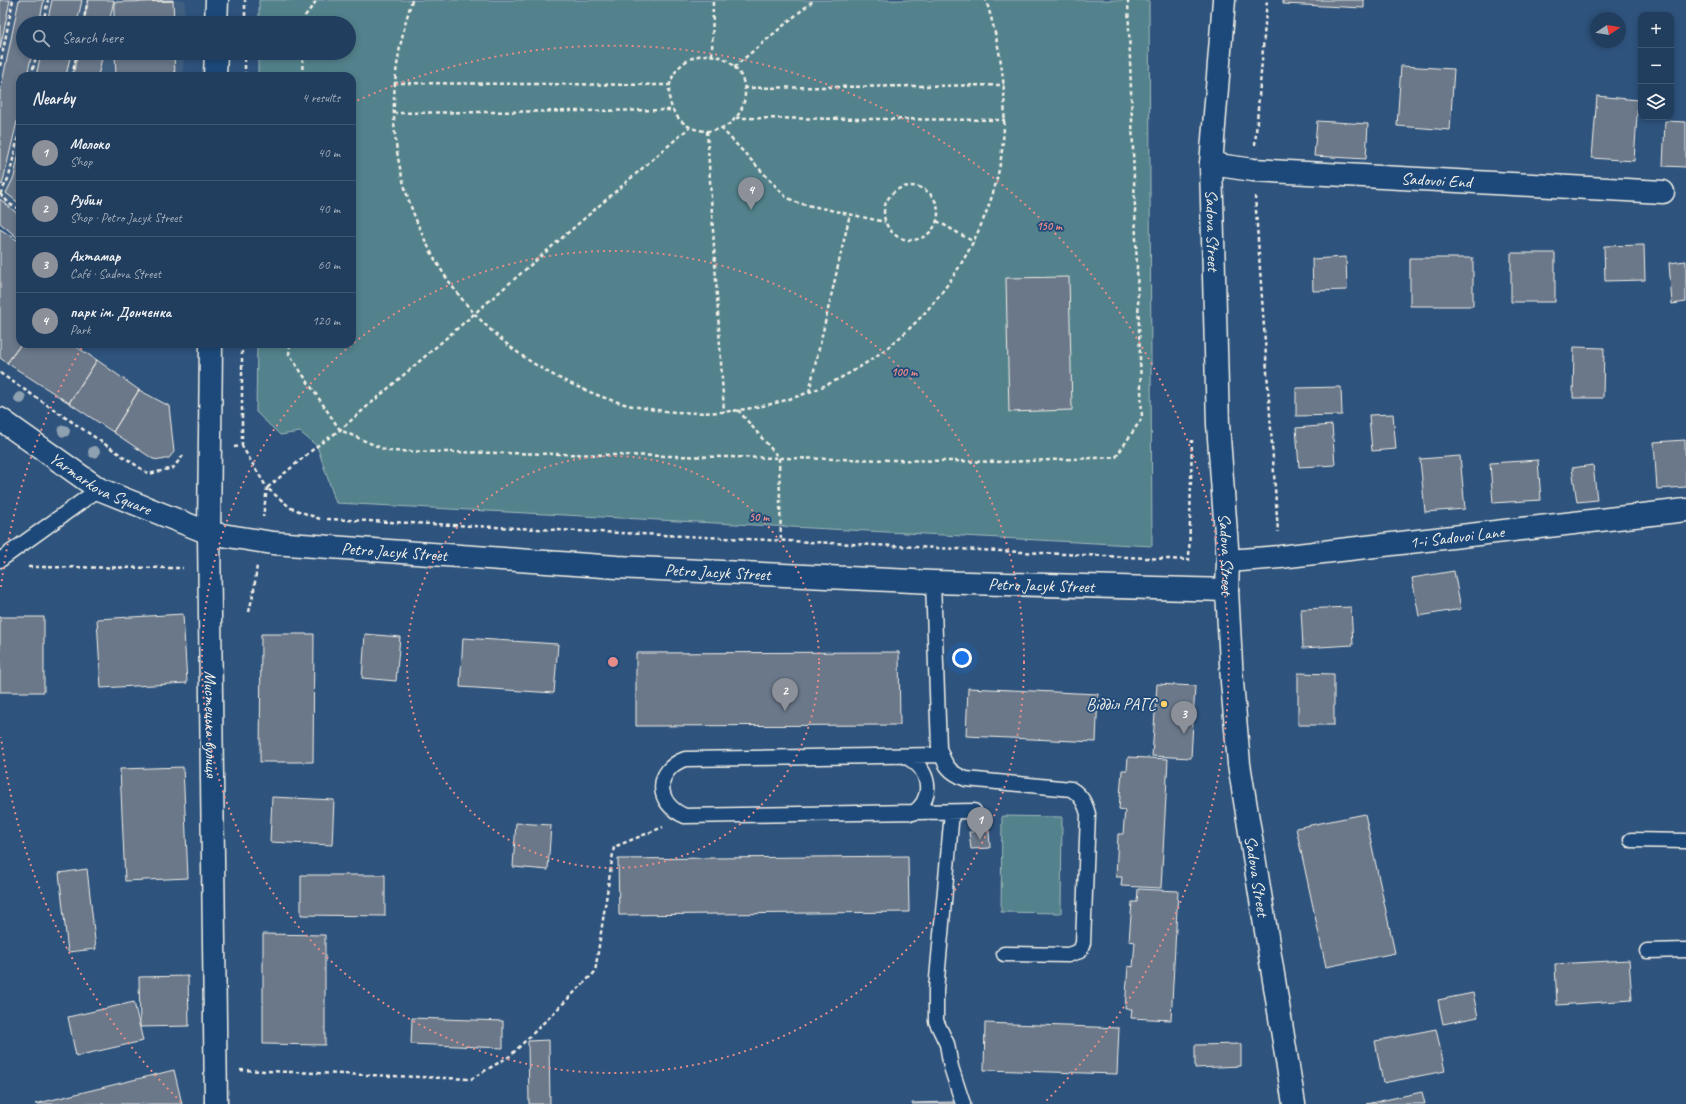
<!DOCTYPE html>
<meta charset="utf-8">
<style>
body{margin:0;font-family:Caveat,sans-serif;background:#2e4967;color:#f1f3f6}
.controls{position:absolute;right:12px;top:12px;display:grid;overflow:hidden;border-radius:8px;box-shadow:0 2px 6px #0003}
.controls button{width:36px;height:36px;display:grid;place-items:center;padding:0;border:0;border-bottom:1px solid #3f5773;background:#223e5e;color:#f1f3f6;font:20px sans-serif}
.compass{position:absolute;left:1590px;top:12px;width:36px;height:36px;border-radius:50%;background:#223e5e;box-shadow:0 2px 6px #0003;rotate:78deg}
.you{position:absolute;left:962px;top:658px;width:14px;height:14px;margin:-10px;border:3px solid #fff;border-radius:50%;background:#1a73e8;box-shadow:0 0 0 6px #1a73e833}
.badge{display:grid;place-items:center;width:26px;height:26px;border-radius:50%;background:#8c9099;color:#fff;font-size:13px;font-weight:700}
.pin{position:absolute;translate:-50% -33px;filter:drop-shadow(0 1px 2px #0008)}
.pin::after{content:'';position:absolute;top:21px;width:14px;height:12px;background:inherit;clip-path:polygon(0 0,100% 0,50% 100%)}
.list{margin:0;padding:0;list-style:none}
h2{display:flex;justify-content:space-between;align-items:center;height:52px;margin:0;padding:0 16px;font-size:17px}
h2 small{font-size:13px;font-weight:400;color:#a2aebc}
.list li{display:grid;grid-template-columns:26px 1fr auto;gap:12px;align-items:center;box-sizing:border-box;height:56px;padding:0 16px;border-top:1px solid #3f5773}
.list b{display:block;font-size:15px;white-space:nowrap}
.list p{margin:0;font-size:13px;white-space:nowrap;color:#a2aebc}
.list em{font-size:13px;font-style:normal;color:#a2aebc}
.icon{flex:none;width:22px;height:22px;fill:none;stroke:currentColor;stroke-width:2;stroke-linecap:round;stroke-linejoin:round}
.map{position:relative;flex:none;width:1686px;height:1104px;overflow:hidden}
.search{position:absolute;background:#223e5e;box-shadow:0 2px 6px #0003;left:16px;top:16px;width:340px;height:44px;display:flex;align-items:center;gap:10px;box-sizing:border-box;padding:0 14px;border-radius:22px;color:#a2aebc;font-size:15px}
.panel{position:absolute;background:#223e5e;box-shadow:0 2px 6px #0003;left:16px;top:72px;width:340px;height:276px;border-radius:12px}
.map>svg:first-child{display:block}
.built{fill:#405e81}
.green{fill:#52828c;stroke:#a3baba}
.building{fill:#6b788a;stroke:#f4f1e8}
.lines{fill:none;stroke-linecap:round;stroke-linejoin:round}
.service-casing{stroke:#f4f1e8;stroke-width:17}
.minor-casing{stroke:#f4f1e8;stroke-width:25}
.secondary-casing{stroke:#f4f1e8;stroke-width:25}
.path{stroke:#f4f1e8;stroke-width:2.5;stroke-dasharray:4 3;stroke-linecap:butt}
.service{stroke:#1f4a7a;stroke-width:14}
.minor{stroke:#1f4a7a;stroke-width:22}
.secondary{stroke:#1f4a7a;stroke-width:22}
.tree{fill:#8ea1b0}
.ring{fill:none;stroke:#e58c88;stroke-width:2;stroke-dasharray:2 4}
.poi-dot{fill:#ffd166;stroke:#1f4a7a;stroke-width:1.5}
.labels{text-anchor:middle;stroke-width:3.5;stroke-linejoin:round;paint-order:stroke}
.street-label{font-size:17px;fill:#f4f1e8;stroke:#1f4a7a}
.poi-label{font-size:17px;fill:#f4f1e8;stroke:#1f4a7a;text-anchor:end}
.centre{fill:#e58c88;stroke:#1f4a7a;stroke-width:2}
.ring-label{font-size:12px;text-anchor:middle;font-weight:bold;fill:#e58c88;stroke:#1f4a7a;stroke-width:3.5;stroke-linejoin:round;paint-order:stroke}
</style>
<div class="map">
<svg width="1686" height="1104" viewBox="0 0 1686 1104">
<rect width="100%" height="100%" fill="#2e537d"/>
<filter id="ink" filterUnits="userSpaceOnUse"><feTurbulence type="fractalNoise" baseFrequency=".025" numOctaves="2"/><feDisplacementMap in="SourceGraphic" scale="8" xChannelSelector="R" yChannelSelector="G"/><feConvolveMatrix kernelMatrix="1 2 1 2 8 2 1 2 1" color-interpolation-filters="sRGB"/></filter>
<g filter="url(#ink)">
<!-- built -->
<path class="built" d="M 0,0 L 185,0 L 184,23 L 23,23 L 23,53 L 184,53 L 183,76 L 20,76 L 20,224 L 0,213 Z"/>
<!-- green -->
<path class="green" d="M 259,0 L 1149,0 L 1152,546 L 336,503 L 317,446 L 300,432 L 280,435 L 256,412 L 257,344 L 352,344 L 352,76 L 258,76 L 258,53 L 349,53 L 349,23 L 259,23 Z
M 1002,816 L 1062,817 L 1061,913 L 1001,912 Z"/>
<!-- building -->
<path class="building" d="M 0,0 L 10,0 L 0,49 Z
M 19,0 L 44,0 L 39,23 L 23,23 L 23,53 L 32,53 L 27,76 L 20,76 L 20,109 L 2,185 L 0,184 L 0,93 Z
M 52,0 L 82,0 L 77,23 L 47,23 Z
M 88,0 L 114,0 L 109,23 L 83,23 Z
M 139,0 L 173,0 L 173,1 L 139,2 Z
M 1283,0 L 1364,0 L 1364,8 L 1283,4 Z
M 173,1 L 174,23 L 114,23 L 114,2 Z
M 41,53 L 71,53 L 66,76 L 36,76 Z
M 77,53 L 103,53 L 98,76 L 73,76 Z
M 115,53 L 174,53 L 175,76 L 116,76 Z
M 1401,66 L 1454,69 L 1450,130 L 1397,126 Z
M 1597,96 L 1638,100 L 1634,161 L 1592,158 Z
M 1317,121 L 1368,124 L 1366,159 L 1314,156 Z
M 1665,121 L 1686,122 L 1686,167 L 1663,166 Z
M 20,148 L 20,204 L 6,193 L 14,177 Z
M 0,199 L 20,216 L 20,240 L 0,223 Z
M 0,229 L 20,242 L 21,344 L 7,363 L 0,358 Z
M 1644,245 L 1645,280 L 1605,281 L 1604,246 Z
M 1511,253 L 1555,253 L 1555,302 L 1511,302 Z
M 1346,257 L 1347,290 L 1313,291 L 1312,259 Z
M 1410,258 L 1473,258 L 1473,306 L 1410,306 Z
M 1686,261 L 1686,302 L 1672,304 L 1669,263 Z
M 1069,277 L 1072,410 L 1009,412 L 1006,278 Z
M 21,344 L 72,344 L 97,360 L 69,403 L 7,363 Z
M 1574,347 L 1604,348 L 1603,398 L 1573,398 Z
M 97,360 L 139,390 L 113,432 L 69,403 Z
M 1341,387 L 1342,415 L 1296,416 L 1296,388 Z
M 139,390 L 169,406 L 174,452 L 169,458 L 161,460 L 153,459 L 113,432 Z
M 1393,414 L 1396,449 L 1372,451 L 1369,415 Z
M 1332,425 L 1335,465 L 1299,467 L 1296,428 Z
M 1685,440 L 1686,487 L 1657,489 L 1654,442 Z
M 1460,456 L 1465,509 L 1425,512 L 1420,459 Z
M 1538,460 L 1541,500 L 1493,503 L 1490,463 Z
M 1593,465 L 1597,500 L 1577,502 L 1572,468 Z
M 1454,571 L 1461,609 L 1419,616 L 1412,578 Z
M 1351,607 L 1353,645 L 1303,648 L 1301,609 Z
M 183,614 L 187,683 L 101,688 L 97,619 Z
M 0,617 L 44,617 L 44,692 L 0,692 Z
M 261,634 L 314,634 L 313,762 L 260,762 Z
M 365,634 L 400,637 L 396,681 L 362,678 Z
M 463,638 L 558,644 L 554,693 L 460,687 Z
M 899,652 L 900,725 L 636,726 L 636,653 Z
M 1298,673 L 1334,674 L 1334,725 L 1298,725 Z
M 1157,684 L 1195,686 L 1191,758 L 1152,756 Z
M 968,688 L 1098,694 L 1096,742 L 966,736 Z
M 1128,757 L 1168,759 L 1161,888 L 1121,886 L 1122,877 L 1116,877 L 1118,834 L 1123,834 L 1125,810 L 1119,809 L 1122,770 L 1127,770 Z
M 183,767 L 188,878 L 125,881 L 120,769 Z
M 272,797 L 334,800 L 332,845 L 270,842 Z
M 1365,814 L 1395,953 L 1326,967 L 1296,828 Z
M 516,823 L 551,825 L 548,870 L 513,867 Z
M 989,831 L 990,848 L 971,849 L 969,832 Z
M 908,856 L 909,912 L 619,915 L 618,859 Z
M 87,869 L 96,949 L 68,952 L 59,873 Z
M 301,875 L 385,875 L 385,916 L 301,915 Z
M 1138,889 L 1178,891 L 1171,1020 L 1131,1018 L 1132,1009 L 1125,1009 L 1128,966 L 1133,967 L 1135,942 L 1129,941 L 1132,902 L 1137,902 Z
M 263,934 L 325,935 L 325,1045 L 263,1044 Z
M 1629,960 L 1632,1000 L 1557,1005 L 1555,964 Z
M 188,976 L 189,1026 L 140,1027 L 139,977 Z
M 1473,993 L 1478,1017 L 1443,1024 L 1438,1000 Z
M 134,1002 L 143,1041 L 76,1056 L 68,1017 Z
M 412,1018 L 503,1021 L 503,1048 L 411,1044 Z
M 985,1023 L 1119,1028 L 1117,1074 L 984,1070 Z
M 1436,1029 L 1445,1071 L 1383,1083 L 1375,1041 Z
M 549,1040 L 550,1104 L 529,1104 L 528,1041 Z
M 1241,1044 L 1241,1066 L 1195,1068 L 1195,1045 Z
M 174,1070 L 182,1104 L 35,1104 Z
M 1422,1092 L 1425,1104 L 1366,1104 Z
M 953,1102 L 953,1104 L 912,1104 L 912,1103 Z"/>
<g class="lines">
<defs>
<path id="service" d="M 0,560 L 99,489
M 933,582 L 939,748 C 945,765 948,772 966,779 L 1071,789 C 1081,795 1085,803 1088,814 L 1083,943 L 1080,951 L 1068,955 L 1004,954
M 941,755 L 685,759 C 654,770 655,804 685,816 L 974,811
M 906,757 C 929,767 936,797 913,813
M 952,812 L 936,990 L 936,1021 L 947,1044 L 951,1067 L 963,1104
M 1631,840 L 1686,841
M 1647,951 L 1686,950"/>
<g id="minor">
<path d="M 216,23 L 217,0"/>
<path d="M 215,76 L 216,53"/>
<path id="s1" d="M 1211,164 L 1253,170 L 1663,192"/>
<path id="s2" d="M 211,344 L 209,533 L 216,1104"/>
<path id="s3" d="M 0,419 L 99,489 L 209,533 L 273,543 L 617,567 L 933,582 L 1227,590"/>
<path id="s4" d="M 1228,561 L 1280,557 L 1686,510"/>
</g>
<g id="secondary">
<path id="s5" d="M 1224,0 L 1211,164 L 1218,424 L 1228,561 L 1227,590 L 1232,682 L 1239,764 L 1294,1104"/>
</g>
</defs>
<!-- service casing -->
<use href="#service" class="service-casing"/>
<!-- minor casing -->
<use href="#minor" class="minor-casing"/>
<!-- secondary casing -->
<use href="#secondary" class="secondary-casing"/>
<!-- path -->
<path class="path" d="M 412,0 C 384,90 387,168 431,252 C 462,311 515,360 576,386 C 596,395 616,403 638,407 C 768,432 899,374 965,257 C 982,227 996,192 1001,158 C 1009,99 1003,56 986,0
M 43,23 L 48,0
M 83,23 L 88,0
M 245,23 L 245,0
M 304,23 L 305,16 L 317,0
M669 93a38 38 0 1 1 76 0a38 38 0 1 1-76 0Z
M 712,55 L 713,0
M 0,66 L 13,0
M 734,67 L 814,0
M 31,76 L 37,53
M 72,76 L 77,53
M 245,76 L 245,53
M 302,76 L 303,53
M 394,83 L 669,85
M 744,88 L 1004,85
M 393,113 L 672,110
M 736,118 L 1005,120
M 721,128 L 786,197 L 798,203 L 885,222
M 707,131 L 724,412
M 1255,145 L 1267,0
M884 213a27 27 0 1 1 54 0a27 27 0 1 1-54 0Z
M 0,194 L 9,177 L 20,128
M 0,194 L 11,205 L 20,209
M 1255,196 L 1278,532
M 937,221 L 974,242
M 290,344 L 289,354 L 340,430 L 388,451 L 1005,462 L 1116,457 L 1142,418 L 1128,0
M 0,373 L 149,474 L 173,468 L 185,453
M 809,392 L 850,214
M 738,410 L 779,458 L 781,542
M 242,446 L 242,344
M 234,447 L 242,446 L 267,488 L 263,517
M 320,519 L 291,508 L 267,488 L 317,446 L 340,430 L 690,127
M 327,519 L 1189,560 L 1192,440
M 28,567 L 183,568
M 249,612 L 254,590 L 257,565
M 240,1070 L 471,1079 L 510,1056 L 595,972 L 614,847 L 663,827"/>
<!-- service -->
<use href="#service" class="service"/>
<!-- minor -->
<use href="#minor" class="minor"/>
<!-- secondary -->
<use href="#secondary" class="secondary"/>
</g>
<!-- trees -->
<g class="tree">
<circle cx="20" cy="398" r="6"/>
<circle cx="64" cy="431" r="6"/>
<circle cx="94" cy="452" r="6"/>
</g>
</g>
<!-- distance rings -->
<g class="ring">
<circle cx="613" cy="662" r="206"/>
<circle cx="613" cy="662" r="411"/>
<path d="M181 1102A617 617 0 0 1 1 737M1 587A617 617 0 0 1 84 344M352 103A617 617 0 0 1 1045 1102"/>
</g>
<!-- markers -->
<circle class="poi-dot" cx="1164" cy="704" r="4"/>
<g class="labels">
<!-- street labels -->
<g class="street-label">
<text dy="6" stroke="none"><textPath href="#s1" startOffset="226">Sadovoi End</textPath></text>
<text dy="6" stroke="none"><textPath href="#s5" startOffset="231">Sadova Street</textPath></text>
<text dy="6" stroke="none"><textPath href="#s3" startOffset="120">Yarmarkova Square</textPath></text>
<text dy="6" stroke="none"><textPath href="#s4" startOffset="230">1-i Sadovoi Lane</textPath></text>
<text dy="6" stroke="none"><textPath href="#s3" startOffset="426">Petro Jacyk Street</textPath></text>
<text dy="6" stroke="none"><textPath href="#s5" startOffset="555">Sadova Street</textPath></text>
<text dy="6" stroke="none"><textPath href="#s3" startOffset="750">Petro Jacyk Street</textPath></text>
<text dy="6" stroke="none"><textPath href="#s3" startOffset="1074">Petro Jacyk Street</textPath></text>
<text dy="6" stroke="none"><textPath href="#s2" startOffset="380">Мистецька вулиця</textPath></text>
<text dy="6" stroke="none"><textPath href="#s5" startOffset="879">Sadova Street</textPath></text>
</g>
<!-- poi labels -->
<g class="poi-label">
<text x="1156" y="710">Відділ РАГС</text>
</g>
</g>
<circle cx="613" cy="662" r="6" class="centre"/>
<g class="ring-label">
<text x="1049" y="230">150 m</text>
<text x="904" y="376">100 m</text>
<text x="759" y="521">50 m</text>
</g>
</svg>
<div class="controls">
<button>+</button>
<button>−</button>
<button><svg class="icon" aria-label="layers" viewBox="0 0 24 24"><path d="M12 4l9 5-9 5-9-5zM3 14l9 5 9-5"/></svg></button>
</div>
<svg class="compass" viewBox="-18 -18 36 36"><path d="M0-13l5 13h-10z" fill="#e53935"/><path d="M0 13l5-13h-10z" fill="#a2aebc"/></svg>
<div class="you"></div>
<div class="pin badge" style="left:980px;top:840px">1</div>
<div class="pin badge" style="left:785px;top:711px">2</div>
<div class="pin badge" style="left:1184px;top:734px">3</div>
<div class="pin badge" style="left:751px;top:210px">4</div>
<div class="search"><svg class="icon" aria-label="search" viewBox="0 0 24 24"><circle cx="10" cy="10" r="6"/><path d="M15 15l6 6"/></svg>Search here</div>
<section class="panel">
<h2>Nearby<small>4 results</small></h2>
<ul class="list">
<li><span class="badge">1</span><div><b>Молоко</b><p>Shop</p></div><em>40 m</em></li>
<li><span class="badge">2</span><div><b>Рубин</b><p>Shop · Petro Jacyk Street</p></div><em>40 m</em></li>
<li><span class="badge">3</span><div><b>Ахтамар</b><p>Café · Sadova Street</p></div><em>60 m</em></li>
<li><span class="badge">4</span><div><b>парк ім. Донченка</b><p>Park</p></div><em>120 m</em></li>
</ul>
</section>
</div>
